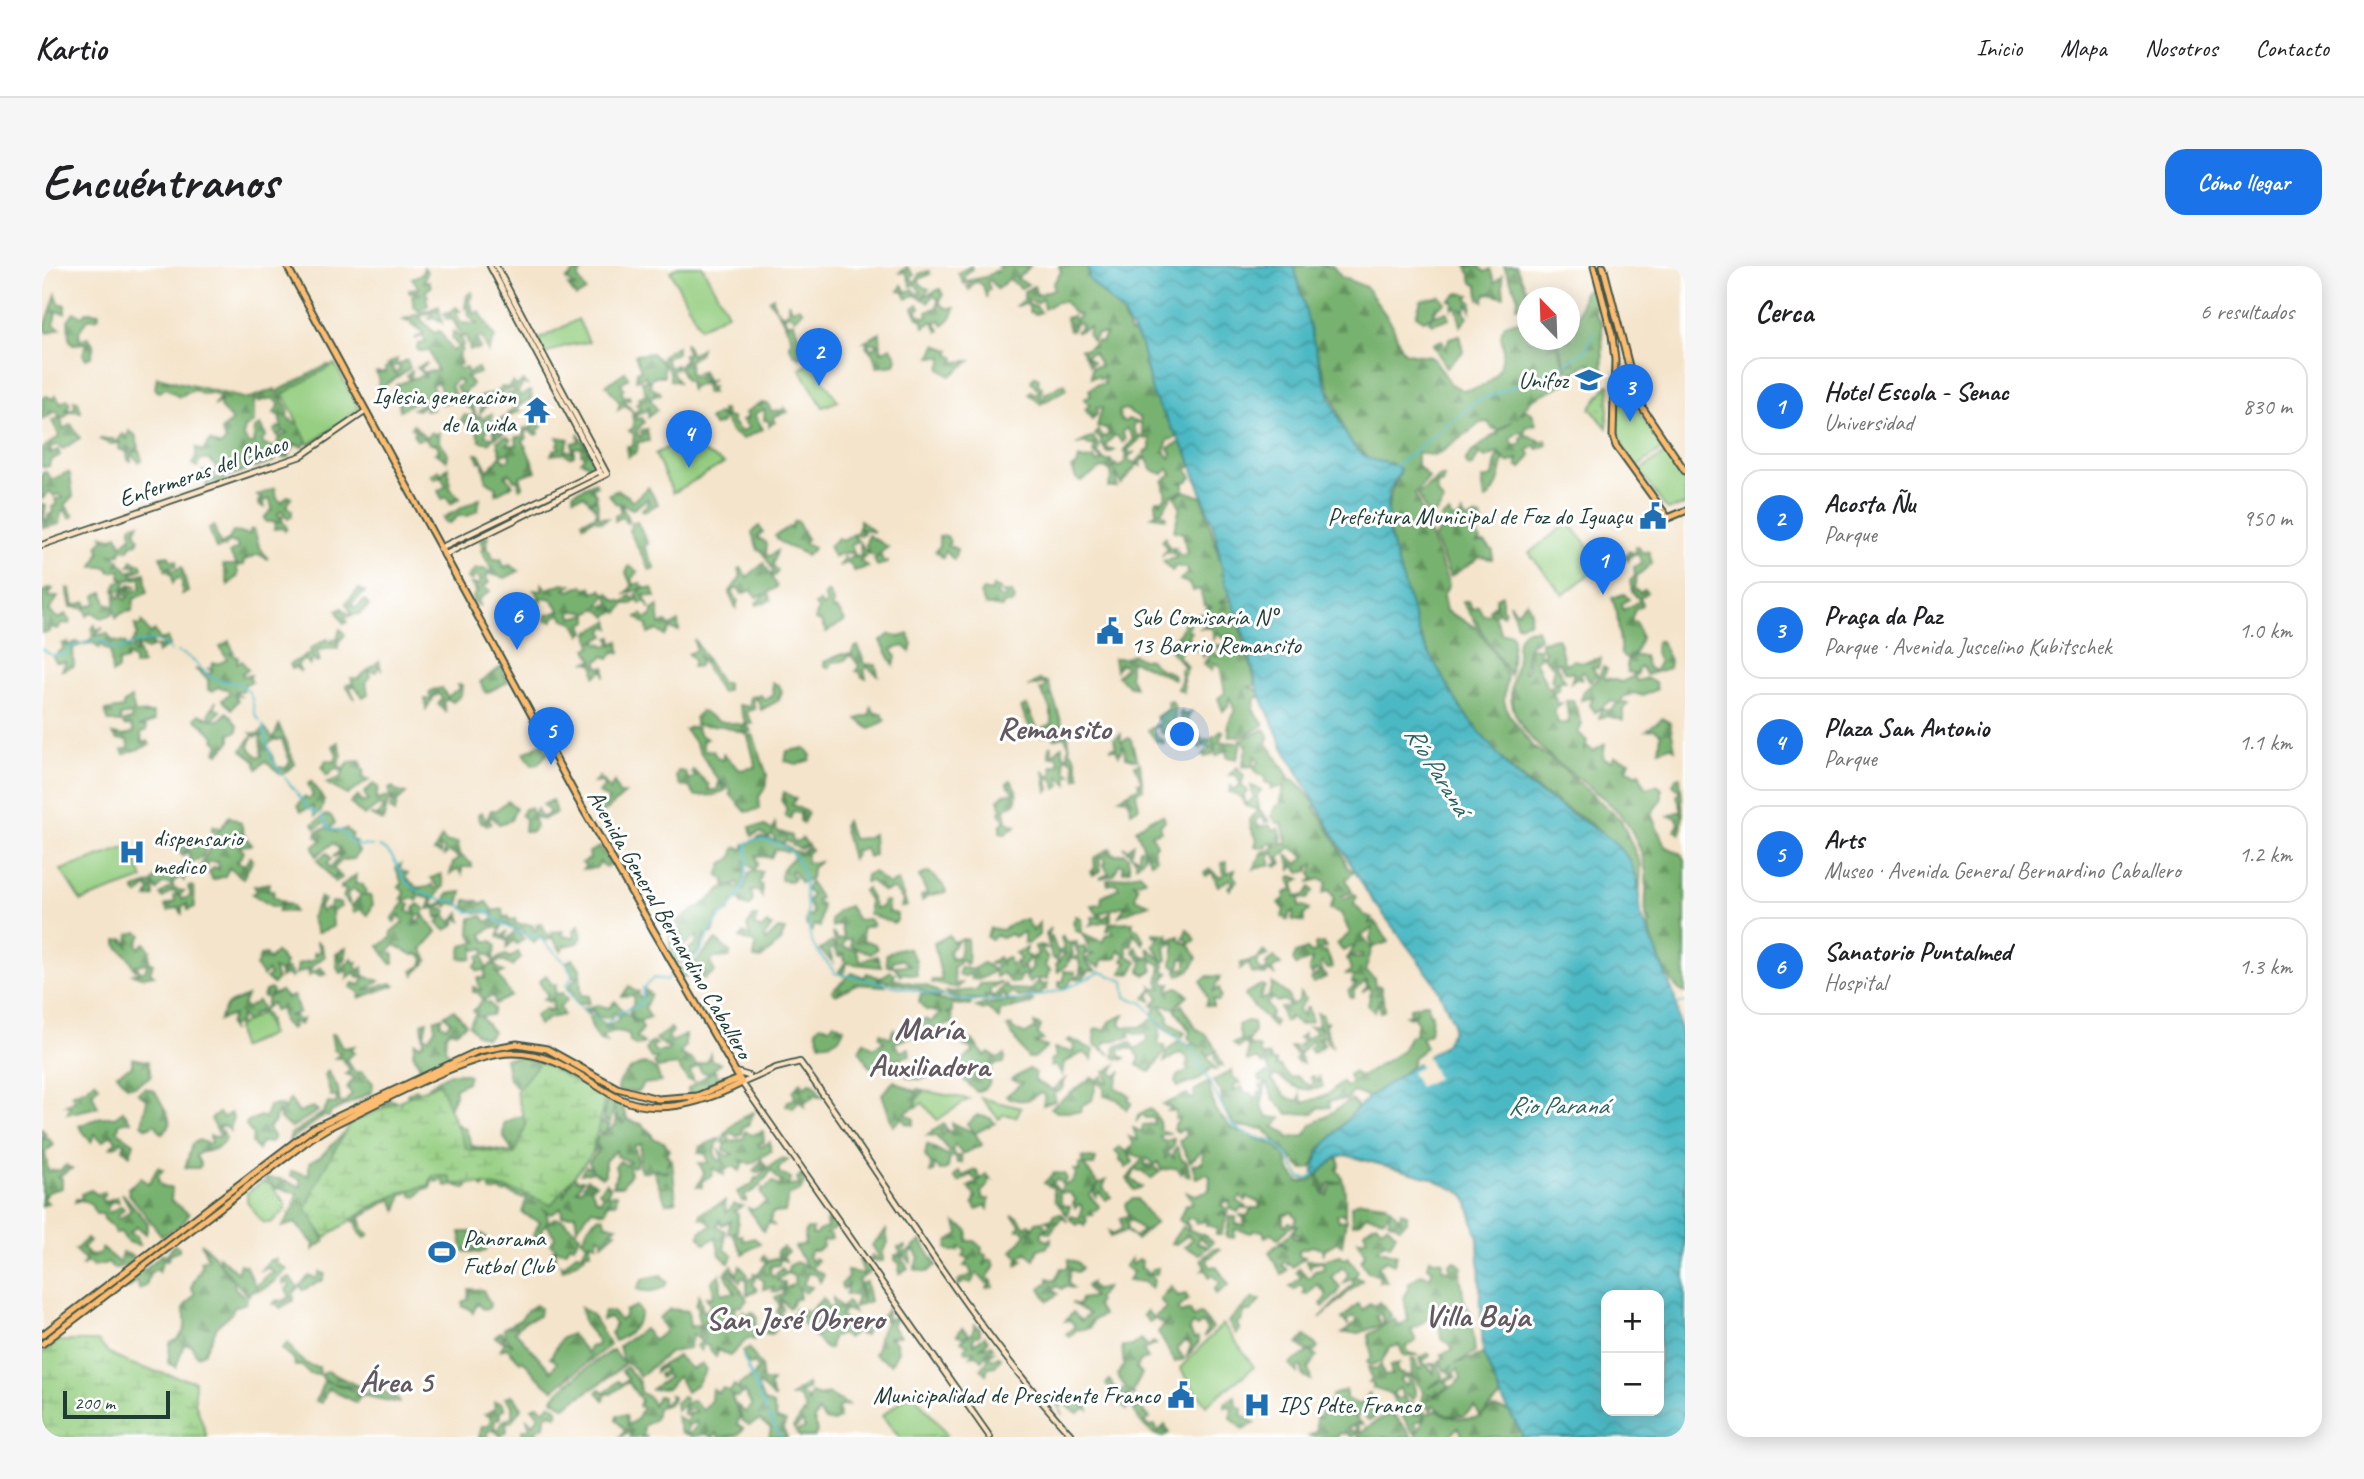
<!DOCTYPE html>
<html lang="es">
<meta charset="utf-8">
<style>
body{margin:0;font-family:Caveat,sans-serif;background:#f6f6f6;color:#202124}
.controls{position:absolute;right:21px;bottom:21px;display:grid;overflow:hidden;border-radius:14px;box-shadow:0 4px 18px #0003}
.controls button{width:63px;height:63px;display:grid;place-items:center;padding:0;border:0;border-bottom:2px solid #e0e0e0;background:#fff;color:#202124;font:35px sans-serif}
.compass{position:absolute;left:1475px;top:21px;width:63px;height:63px;border-radius:50%;background:#fff;box-shadow:0 4px 18px #0003;rotate:337deg}
.scale{position:absolute;left:21px;bottom:18px;width:107px;box-sizing:border-box;padding-left:7px;border:4px solid #1f3d34;border-top:0;font-size:19px;line-height:24px;white-space:nowrap;color:#1f3d34;-webkit-text-stroke:5px #fff;paint-order:stroke}
.you{position:absolute;left:1141px;top:469px;width:24px;height:24px;margin:-18px;border:5px solid #fff;border-radius:50%;background:#1a73e8;box-shadow:0 0 0 10px #1a73e833}
.badge{display:grid;place-items:center;width:46px;height:46px;border-radius:50%;background:#1a73e8;color:#fff;font-size:23px;font-weight:700}
.pin{position:absolute;translate:-50% -58px;filter:drop-shadow(0 2px 4px #0008)}
.pin::after{content:'';position:absolute;top:37px;width:24px;height:21px;background:inherit;clip-path:polygon(0 0,100% 0,50% 100%)}
.list{margin:0;padding:0;list-style:none}
h2{display:flex;justify-content:space-between;align-items:center;height:91px;margin:0;padding:0 28px;font-size:30px}
h2 small{font-size:23px;font-weight:400;color:#757577}
.list li{display:grid;grid-template-columns:46px 1fr auto;gap:21px;align-items:center;box-sizing:border-box;height:98px;margin:0 14px 14px;padding:0 14px;border:2px solid #e0e0e0;border-radius:21px}
.list b{display:block;font-size:26px;white-space:nowrap}
.list p{margin:0;font-size:23px;white-space:nowrap;color:#757577}
.list em{font-size:23px;font-style:normal;color:#757577}
.map{position:relative;flex:none;width:1643px;height:1171px;overflow:hidden;border-radius:21px}
header{display:flex;align-items:center;gap:42px;box-sizing:border-box;height:98px;padding:0 35px;background:#fff;border-bottom:2px solid #e0e0e0}
header strong{font-size:33px}
nav{display:flex;gap:38px;margin-inline-start:auto;font-size:24px}
.intro{display:flex;align-items:center;justify-content:space-between;box-sizing:border-box;height:168px;padding:0 42px}
h1{margin:0;font-size:49px}
.button{padding:18px 32px;border-radius:21px;background:#1a73e8;color:#fff;font-size:24px;font-weight:700}
main{display:flex;gap:42px;padding:0 42px}
aside{flex:1;background:#fff;border-radius:21px;box-shadow:0 4px 18px #0003}
.map>svg:first-child{display:block}
.grass{fill:url(#grass-dots);stroke:#5a865b;stroke-width:2}
.forest{fill:url(#forest-firs);stroke:#4c7852;stroke-width:2;fill-rule:evenodd}
.wetland{fill:url(#wetland-marsh);stroke:#5a865b;stroke-width:2}
.park{fill:#96cf82;stroke:#5a865b;stroke-width:2}
.water{fill:url(#water-waves);stroke:#357b7c;stroke-width:2;fill-rule:evenodd}
.pier{fill:#f4e4cb}
.lines{fill:none;stroke-linecap:round;stroke-linejoin:round}
.stream{stroke:#4bb9c4;stroke-width:2}
.secondary-casing{stroke:#3f564b;stroke-width:8}
.primary-casing{stroke:#3f564b;stroke-width:9}
.secondary{stroke:#fee4c5;stroke-width:4.5}
.primary{stroke:#fdbc6f;stroke-width:5}
.labels{text-anchor:middle;stroke-width:6;stroke-linejoin:round;paint-order:stroke}
.poi-label{font-size:24px;fill:#1f3d34;stroke:#fff;text-anchor:end}
.street-label{font-size:24px;fill:#1f3d34;stroke:#fff}
.water-label{font-size:26px;font-style:italic;fill:#2c625f;stroke:#fff}
.district-label{font-size:32px;font-weight:bold;fill:#635a61;stroke:#fff}
</style>
<header>
<strong>Kartio</strong>
<nav><a>Inicio</a><a>Mapa</a><a>Nosotros</a><a>Contacto</a></nav>
</header>
<div class="intro"><h1>Encuéntranos</h1><a class="button">Cómo llegar</a></div>
<main>
<div class="map">
<svg width="1643" height="1171" viewBox="0 0 1643 1171">
<defs>
<pattern id="grass-dots" width="8" height="8" patternUnits="userSpaceOnUse" patternTransform="scale(1.75)"><rect width="8" height="8" fill="#96cf82"/><path d="M2 2h.1M6 6h.1" fill="none" stroke="#7aa96b" stroke-width="1.8" stroke-linecap="round"/></pattern>
<pattern id="forest-firs" width="22" height="20" patternUnits="userSpaceOnUse" patternTransform="scale(1.75)"><rect width="22" height="20" fill="#78b270"/><path d="M5 1l3.5 6h-7zM16 11l3.5 6h-7z" fill="#62925d"/></pattern>
<pattern id="wetland-marsh" width="20" height="14" patternUnits="userSpaceOnUse" patternTransform="scale(1.75)"><rect width="20" height="14" fill="#96cf82"/><path d="M1 5h8M5 5V1M11 12h8M15 12V8" fill="none" stroke="#7aa96b"/></pattern>
<pattern id="water-waves" width="16" height="10" patternUnits="userSpaceOnUse" patternTransform="scale(1.75)"><rect width="16" height="10" fill="#4bb9c4"/><path d="M0 5q4-4 8 0t8 0" fill="none" stroke="#3e98a0"/></pattern>
</defs>
<rect width="100%" height="100%" fill="#fff"/>
<filter id="ink" filterUnits="userSpaceOnUse"><feTurbulence type="fractalNoise" baseFrequency=".0143" numOctaves="2"/><feDisplacementMap in="SourceGraphic" scale="14" xChannelSelector="R" yChannelSelector="G"/><feConvolveMatrix kernelMatrix="1 2 1 2 8 2 1 2 1" color-interpolation-filters="sRGB"/></filter>
<filter id="wash" filterUnits="userSpaceOnUse"><feTurbulence type="fractalNoise" baseFrequency=".00686" numOctaves="4" result="noise"/><feDisplacementMap in="SourceGraphic" scale="28" xChannelSelector="R" yChannelSelector="G"/><feGaussianBlur stdDeviation="1.57" result="paint"/><feColorMatrix in="noise" values="0 0 0 0 0 0 0 0 0 0 0 0 0 0 0 0 0 1.4 0 .05"/><feComposite in="paint" operator="in"/></filter>
<g filter="url(#wash)">
<rect width="100%" height="100%" fill="#f4e4cb"/>
<!-- grass -->
<path class="grass" d="M 1566,118 L 1568,118 L 1565,162 L 1548,142 Z"/>
<!-- forest -->
<path class="forest" d="M 929,0 L 930,3 L 923,9 L 923,15 L 944,11 L 953,5 L 954,7 L 958,2 L 956,0 L 988,0 L 975,13 L 986,18 L 979,22 L 967,13 L 955,23 L 948,14 L 945,16 L 948,23 L 944,26 L 945,32 L 941,20 L 934,15 L 927,24 L 925,20 L 930,18 L 929,15 L 922,18 L 916,7 Z
M 1017,0 L 1046,0 L 1047,13 L 1080,47 L 1088,67 L 1092,67 L 1099,79 L 1111,130 L 1137,171 L 1126,174 L 1122,185 L 1128,192 L 1130,188 L 1126,182 L 1140,175 L 1150,199 L 1145,204 L 1150,211 L 1146,215 L 1137,216 L 1142,217 L 1142,224 L 1130,229 L 1120,245 L 1115,246 L 1124,249 L 1124,252 L 1110,250 L 1114,248 L 1114,234 L 1118,234 L 1118,237 L 1124,230 L 1121,215 L 1130,208 L 1126,203 L 1121,208 L 1110,204 L 1102,187 L 1108,183 L 1108,172 L 1102,173 L 1098,152 L 1083,143 L 1077,145 L 1078,153 L 1083,156 L 1086,153 L 1097,157 L 1091,159 L 1095,170 L 1100,171 L 1086,184 L 1088,188 L 1093,186 L 1087,190 L 1087,195 L 1094,197 L 1100,190 L 1103,193 L 1098,197 L 1100,201 L 1096,198 L 1079,218 L 1074,206 L 1075,221 L 1066,221 L 1070,210 L 1068,204 L 1060,202 L 1039,215 L 1034,212 L 1030,202 L 1035,200 L 1037,192 L 1042,194 L 1052,192 L 1055,197 L 1062,194 L 1051,188 L 1053,178 L 1047,180 L 1043,176 L 1034,179 L 1051,171 L 1057,180 L 1056,188 L 1064,195 L 1069,194 L 1072,203 L 1073,198 L 1076,201 L 1081,199 L 1085,189 L 1081,185 L 1092,173 L 1085,162 L 1080,166 L 1084,174 L 1081,177 L 1075,170 L 1072,170 L 1063,179 L 1066,183 L 1074,184 L 1066,187 L 1059,178 L 1059,172 L 1053,169 L 1056,164 L 1061,171 L 1067,169 L 1065,163 L 1055,161 L 1060,142 L 1054,142 L 1055,148 L 1050,154 L 1043,143 L 1048,139 L 1042,133 L 1049,130 L 1047,124 L 1056,118 L 1063,118 L 1061,113 L 1064,112 L 1062,109 L 1058,113 L 1056,110 L 1049,112 L 1050,101 L 1059,100 L 1051,86 L 1044,90 L 1051,96 L 1048,99 L 1039,83 L 1045,83 L 1055,75 L 1060,76 L 1064,68 L 1055,68 L 1050,75 L 1046,69 L 1048,61 L 1034,66 L 1040,60 L 1037,57 L 1032,58 L 1031,64 L 1027,65 L 1024,52 L 1031,50 L 1033,55 L 1038,49 L 1031,47 L 1023,36 L 1014,36 L 1002,43 L 1000,32 L 995,37 L 985,33 L 987,39 L 994,40 L 999,46 L 994,48 L 988,46 L 986,38 L 973,40 L 982,34 L 982,25 L 992,20 L 995,29 L 1012,23 L 1011,18 L 1019,6 Z
M 1252,0 L 1291,0 L 1299,11 L 1324,21 L 1350,58 L 1359,82 L 1364,87 L 1386,90 L 1393,94 L 1408,117 L 1420,124 C 1444,124 1460,110 1461,85 C 1462,74 1455,68 1463,58 L 1477,55 L 1483,58 L 1486,74 L 1513,74 L 1524,103 L 1524,117 L 1490,133 L 1478,148 L 1484,144 L 1490,147 L 1494,158 L 1484,161 L 1482,168 L 1477,166 L 1468,172 L 1472,180 L 1479,178 L 1479,171 L 1485,169 L 1497,174 L 1496,177 L 1504,174 L 1505,179 L 1496,183 L 1493,180 L 1485,185 L 1489,189 L 1479,202 L 1475,199 L 1476,193 L 1466,197 L 1456,186 L 1444,192 L 1437,188 L 1431,200 L 1427,201 L 1423,196 L 1429,187 L 1470,155 L 1456,164 L 1450,162 L 1446,156 L 1439,157 L 1398,187 L 1392,190 L 1375,186 L 1375,199 L 1387,212 L 1373,228 L 1407,319 L 1401,330 L 1404,345 L 1434,361 L 1457,395 L 1465,410 L 1462,434 L 1466,447 L 1490,480 L 1513,496 L 1579,554 L 1599,599 L 1597,634 C 1594,560 1508,545 1465,499 C 1411,442 1374,375 1355,300 C 1347,266 1338,239 1358,208 L 1349,197 L 1331,196 L 1306,174 L 1271,75 Z
M 1425,0 L 1436,0 L 1443,6 L 1448,3 L 1453,17 L 1460,9 L 1462,31 L 1448,27 L 1443,29 L 1442,35 L 1437,33 L 1436,20 L 1430,16 Z
M 1462,0 L 1474,0 L 1485,25 L 1509,25 L 1510,31 L 1486,32 L 1485,41 L 1475,41 L 1476,31 Z
M 382,1 L 385,6 L 382,16 L 387,15 L 389,21 L 383,26 L 386,30 L 384,31 L 386,39 L 377,45 L 372,41 L 370,30 L 375,27 L 367,26 L 367,23 L 377,22 L 370,12 L 380,8 Z
M 865,1 L 872,9 L 868,12 L 871,15 L 876,14 L 877,8 L 887,5 L 888,8 L 876,14 L 881,21 L 887,23 L 881,31 L 898,23 L 901,28 L 898,35 L 891,29 L 887,36 L 872,29 L 865,33 L 862,26 L 857,25 L 860,19 L 865,26 L 871,23 L 875,28 L 879,26 L 873,18 L 869,20 L 864,6 L 857,7 Z
M 534,5 L 539,6 L 536,12 L 544,25 L 534,31 L 526,20 L 533,21 L 524,14 Z
M 1553,21 L 1558,23 L 1553,47 L 1560,57 L 1561,113 L 1555,111 L 1549,97 L 1542,99 L 1534,107 L 1526,104 L 1515,74 L 1528,74 L 1528,65 L 1533,63 L 1542,25 Z
M 430,26 L 431,31 L 427,33 L 433,48 L 437,45 L 453,72 L 446,86 L 440,71 L 435,72 L 438,83 L 428,84 L 424,70 L 420,71 L 411,54 L 404,53 L 402,48 L 405,47 L 409,51 L 407,47 L 414,41 L 418,45 L 414,47 L 419,57 L 435,58 L 427,50 L 426,41 L 423,42 L 425,29 Z
M 1417,27 L 1428,29 L 1425,32 L 1430,36 L 1429,44 L 1426,37 L 1423,44 L 1418,42 L 1426,50 L 1419,60 L 1414,40 L 1410,43 L 1411,35 L 1407,34 Z
M 14,28 L 17,37 L 23,39 L 23,47 L 14,45 L 12,58 L 18,62 L 6,67 L 2,64 Z
M 1398,30 L 1403,37 L 1395,42 L 1391,50 L 1405,45 L 1408,52 L 1391,58 L 1387,56 L 1390,50 L 1382,54 L 1374,49 L 1379,34 Z
M 731,31 L 733,42 L 741,49 L 746,45 L 746,36 L 749,43 L 757,41 L 761,45 L 753,52 L 748,48 L 742,50 L 745,58 L 752,56 L 759,79 L 763,82 L 774,77 L 767,84 L 766,90 L 763,91 L 763,85 L 755,77 L 760,92 L 751,88 L 747,78 L 750,73 C 745,61 737,45 727,34 Z
M 896,36 L 904,42 L 913,42 L 910,51 L 901,59 L 898,54 L 893,56 L 898,64 L 896,66 L 891,55 L 882,61 L 881,54 L 876,52 L 871,42 L 876,38 L 878,42 L 874,45 L 878,50 L 886,51 L 885,46 L 895,41 Z
M 397,40 L 400,57 L 392,51 L 387,53 L 390,46 L 377,51 L 392,67 L 398,65 L 410,85 L 417,81 L 410,73 L 411,65 L 420,74 L 421,80 L 418,81 L 420,84 L 416,89 L 419,98 L 415,99 L 417,103 L 424,102 L 426,107 L 436,102 L 438,107 L 424,111 L 430,117 L 429,121 L 422,125 L 425,131 L 422,135 L 414,134 L 419,129 L 414,121 L 419,118 L 418,114 L 414,114 L 409,119 L 414,133 L 400,138 L 402,132 L 396,116 L 389,119 L 393,125 L 388,126 L 391,144 L 383,144 L 386,137 L 376,144 L 371,143 L 383,136 L 380,132 L 358,144 L 354,119 L 368,114 L 365,109 L 370,105 L 369,113 L 378,110 L 383,112 L 384,108 L 381,109 L 375,101 L 385,97 L 379,102 L 380,106 L 395,105 L 387,85 L 376,85 L 375,82 L 376,78 L 384,76 L 381,70 L 372,73 L 382,67 L 369,59 L 369,55 L 360,54 Z
M 32,46 L 39,50 L 45,46 L 57,47 L 56,52 L 46,53 L 37,65 L 38,74 L 46,71 L 52,79 L 49,90 L 44,93 L 41,88 L 44,77 L 31,78 L 27,73 L 26,54 Z
M 838,67 L 839,86 L 849,81 L 855,92 L 853,99 L 835,101 L 831,88 L 824,80 L 826,78 L 830,83 L 837,78 L 822,76 Z
M 1417,69 L 1421,86 L 1404,102 L 1391,78 L 1400,74 L 1404,84 L 1407,72 Z
M 643,76 L 649,89 L 659,82 L 657,88 L 648,94 L 647,108 L 658,112 L 659,108 L 655,107 L 660,105 L 665,116 L 671,113 L 665,118 L 667,122 L 672,120 L 668,124 L 670,127 L 664,127 L 662,113 L 661,118 L 650,121 L 649,125 L 647,115 L 643,114 L 637,100 L 643,94 L 641,89 L 645,88 Z
M 894,79 L 908,84 L 908,89 L 913,92 L 911,96 L 928,95 L 908,110 L 898,103 L 901,91 L 889,91 Z
M 635,80 L 635,87 L 623,92 L 628,102 L 634,99 L 635,102 L 630,105 L 636,116 L 628,114 L 628,106 L 621,97 L 622,110 L 614,110 L 605,115 L 609,115 L 608,121 L 614,124 L 612,128 L 617,125 L 619,128 L 608,132 L 615,144 L 606,151 L 607,139 L 606,144 L 594,148 L 594,153 L 600,152 L 602,156 L 595,164 L 597,171 L 600,171 L 599,164 L 605,163 L 607,175 L 596,176 L 595,186 L 586,191 L 585,180 L 591,180 L 592,168 L 587,165 L 592,161 L 590,148 L 599,142 L 594,138 L 599,135 L 596,132 L 604,128 L 600,115 L 604,115 L 604,110 L 594,114 L 595,106 L 599,104 L 593,89 L 610,87 L 619,96 L 621,89 Z
M 355,93 L 354,100 L 349,100 L 353,107 L 358,103 L 356,99 L 365,94 L 368,102 L 336,124 L 337,113 L 334,106 L 344,106 L 343,102 L 349,99 L 346,98 Z
M 285,99 L 291,100 L 240,133 L 246,144 L 245,151 L 253,157 L 256,153 L 289,165 L 271,177 L 264,176 L 261,181 L 253,178 L 246,191 L 240,192 L 236,183 L 233,195 L 183,211 L 182,216 L 170,216 L 164,221 L 165,213 L 158,212 L 161,205 L 164,205 L 166,210 L 172,207 L 172,213 L 181,210 L 168,194 L 157,194 L 155,201 L 150,198 L 154,192 L 154,182 L 161,185 L 168,175 L 178,180 L 184,175 L 179,164 L 190,155 L 178,141 L 179,135 L 172,140 L 178,130 L 167,127 L 161,129 L 152,124 L 137,131 L 124,122 L 117,126 L 113,123 L 115,111 L 205,133 L 233,123 L 235,131 L 239,132 L 236,125 ZM 212,132 L 216,136 L 230,132 L 238,138 L 232,147 L 237,150 L 240,163 L 236,161 L 232,165 L 236,170 L 242,165 L 245,167 L 236,173 L 235,182 L 222,179 L 220,175 L 224,170 L 218,159 L 213,163 L 211,178 L 207,178 L 201,170 L 203,162 L 212,156 Z
M 583,106 L 587,112 L 579,117 L 582,123 L 579,126 L 583,131 L 587,130 L 588,134 L 581,134 L 591,146 L 584,139 L 576,144 L 578,137 L 564,119 Z
M 993,110 L 997,112 L 996,119 L 1000,121 L 1001,127 L 998,131 L 1001,134 L 1004,127 C 1012,125 1015,119 1023,118 L 1024,123 L 999,138 L 987,128 L 989,125 L 994,128 L 997,125 L 989,115 Z
M 481,115 L 486,120 L 482,117 L 476,125 L 478,130 L 489,125 L 490,133 L 475,141 L 478,145 L 467,150 L 465,148 L 478,136 L 472,131 L 466,132 L 466,128 L 473,126 L 471,122 L 456,129 L 459,136 L 453,127 L 460,121 L 465,122 L 471,116 L 474,120 Z
M 450,127 L 454,138 L 446,133 L 447,137 L 438,147 L 440,136 L 431,140 L 435,152 L 439,150 L 442,155 L 444,150 L 450,148 L 449,158 L 463,151 L 467,155 L 463,160 L 460,155 L 458,156 L 458,166 L 470,162 L 453,172 L 451,163 L 446,161 L 443,170 L 451,171 L 447,177 L 438,175 L 432,156 L 424,158 L 419,154 L 422,149 L 432,151 L 430,143 L 420,138 Z
M 14,129 L 19,137 L 25,133 L 28,137 L 24,145 L 33,142 L 32,134 L 36,135 L 39,146 L 28,145 L 22,152 L 17,150 L 15,145 L 0,154 L 1,132 L 4,130 L 11,133 Z
M 719,137 L 726,138 L 729,145 L 741,144 L 742,141 L 746,146 L 732,150 L 733,156 L 727,160 L 727,155 L 722,154 L 723,143 L 712,148 L 721,163 L 701,173 L 689,166 L 681,150 L 680,157 L 672,160 L 667,154 L 675,148 L 679,150 L 679,144 L 683,144 L 684,151 L 690,152 L 691,157 L 699,166 L 707,161 L 700,154 L 706,152 L 703,147 L 716,138 L 719,140 Z
M 19,151 L 21,163 L 29,158 L 38,172 L 21,183 L 16,179 L 9,181 L 8,188 L 16,184 L 18,189 L 8,195 L 7,200 L 0,201 L 0,183 L 18,170 L 10,155 Z
M 497,156 L 500,161 L 496,164 L 497,168 L 492,169 L 487,164 L 483,166 L 485,172 L 481,174 L 494,205 L 478,210 L 481,221 L 477,222 L 476,213 L 472,214 L 468,207 L 463,209 L 471,219 L 454,228 L 454,222 L 444,214 L 440,194 L 437,196 L 434,188 L 437,188 L 446,205 L 459,189 L 463,195 L 468,192 L 467,187 L 459,188 L 455,175 L 464,170 L 469,174 L 465,179 L 475,179 L 474,171 L 481,170 L 482,162 L 487,162 Z
M 371,158 L 384,172 L 390,166 L 394,169 L 398,166 L 397,174 L 406,188 L 405,194 L 393,187 L 397,185 L 395,178 L 388,178 L 383,172 L 375,174 L 371,168 L 373,163 L 369,162 Z
M 87,165 L 93,169 L 97,181 L 92,185 L 85,181 L 89,187 L 97,184 L 100,194 L 97,196 L 89,188 L 89,195 L 86,194 L 85,186 L 77,183 L 78,177 L 69,178 L 57,173 L 71,173 L 74,177 L 81,168 L 85,173 Z
M 536,167 L 554,200 L 542,175 L 549,170 L 560,198 L 554,203 L 539,195 L 543,189 L 539,188 L 540,181 L 532,182 L 532,189 L 527,191 L 523,187 L 509,189 L 511,184 L 518,182 L 515,179 L 518,176 L 515,171 L 527,173 L 523,184 L 530,186 L 530,177 L 537,175 Z
M 1455,189 L 1462,192 C 1458,208 1457,225 1443,234 L 1440,213 L 1451,211 Z
M 406,201 L 408,222 L 418,232 L 409,238 L 405,231 L 400,233 L 396,225 L 404,220 L 399,210 L 393,213 L 389,209 L 397,204 L 399,209 Z
M 4,206 L 10,214 L 26,206 L 28,208 L 31,231 L 23,239 L 32,250 L 27,252 L 23,244 L 20,245 L 18,258 L 1,262 L 0,238 L 4,239 L 2,251 L 5,257 L 6,249 L 11,247 L 10,241 L 15,239 L 13,233 L 21,232 L 16,228 L 12,230 L 8,225 L 0,233 L 0,207 Z
M 1399,210 L 1402,211 L 1400,218 L 1396,217 L 1396,228 L 1402,236 L 1395,246 L 1386,251 L 1376,228 Z
M 553,216 L 555,219 L 548,224 L 551,223 L 555,230 L 549,235 L 555,233 L 557,251 L 566,252 L 560,256 L 552,253 L 542,259 L 540,255 L 554,249 L 555,244 L 542,229 L 532,232 L 531,227 Z
M 606,221 L 616,238 L 602,246 L 599,244 L 605,239 L 605,233 L 591,243 L 579,238 L 586,253 L 585,257 L 580,251 L 573,255 L 573,249 L 578,247 L 578,238 L 573,237 L 567,228 L 576,224 L 586,230 L 590,236 Z
M 233,222 L 235,233 L 240,236 L 246,230 L 249,231 L 245,241 L 250,245 L 250,250 L 246,253 L 240,245 L 236,248 L 238,251 L 241,250 L 240,254 L 245,262 L 243,265 L 240,262 L 232,263 L 234,256 L 224,256 L 222,252 L 230,243 L 228,233 L 222,235 L 223,242 L 217,239 L 216,235 L 220,233 L 215,230 Z
M 1143,225 L 1160,231 L 1188,329 L 1177,337 L 1190,333 L 1214,419 L 1206,421 L 1216,424 L 1219,431 L 1213,432 L 1212,445 L 1222,459 L 1204,469 L 1188,471 L 1186,458 L 1193,446 L 1187,430 L 1186,441 L 1181,445 L 1176,432 L 1183,427 L 1178,400 L 1172,397 L 1170,404 L 1161,398 L 1167,391 L 1166,386 L 1171,383 L 1174,390 L 1180,387 L 1174,379 L 1182,380 L 1196,373 L 1191,373 L 1190,369 L 1181,372 L 1175,365 L 1172,373 L 1170,362 L 1159,362 L 1169,355 L 1166,350 L 1163,355 L 1154,355 L 1158,352 L 1157,348 L 1164,348 L 1165,342 L 1170,341 L 1162,339 L 1158,323 L 1151,325 L 1146,317 L 1138,314 L 1146,307 L 1145,302 L 1134,300 L 1130,305 L 1121,295 L 1134,292 L 1133,288 L 1123,286 L 1119,291 L 1125,283 L 1120,275 L 1123,271 L 1127,282 L 1134,281 L 1131,284 L 1136,285 L 1137,290 L 1145,288 L 1141,267 L 1132,265 L 1138,241 L 1133,230 Z
M 438,232 L 436,244 L 426,250 L 416,250 L 408,257 L 403,256 L 401,252 Z
M 1407,247 L 1410,253 L 1417,252 L 1420,247 L 1425,254 L 1434,249 L 1439,251 L 1441,259 L 1433,262 L 1438,274 L 1435,277 L 1443,277 L 1451,285 L 1450,293 L 1438,291 L 1408,311 L 1392,272 L 1402,260 L 1399,252 Z
M 818,254 L 832,266 L 819,263 L 822,267 L 812,271 L 816,275 L 809,279 L 812,287 L 800,287 L 792,291 L 787,280 L 796,272 L 801,275 L 816,265 Z
M 755,255 L 765,273 L 762,277 L 772,282 L 764,290 C 753,279 746,287 733,270 L 747,261 L 749,263 L 751,256 Z
M 590,256 L 595,256 L 606,278 L 602,280 L 613,303 L 608,304 L 587,265 Z
M 97,257 L 93,265 L 97,273 L 95,277 L 90,278 L 87,284 L 79,283 L 78,288 L 69,289 L 78,294 L 75,299 L 79,297 L 87,306 L 94,303 L 94,299 L 87,300 L 90,294 L 99,298 L 100,303 L 90,307 L 91,310 L 103,307 L 105,326 L 92,333 L 90,345 L 80,347 L 74,352 L 72,344 L 69,349 L 60,352 L 50,346 L 45,350 L 43,342 L 29,341 L 25,322 L 29,323 L 32,340 L 44,336 L 45,341 L 55,337 L 53,330 L 61,326 L 64,337 L 72,341 L 74,326 L 77,332 L 80,330 L 83,334 L 87,330 L 79,328 L 88,318 L 94,320 L 87,323 L 88,325 L 99,323 L 99,312 L 85,314 L 81,324 L 72,325 L 75,316 L 82,314 L 78,311 L 79,304 L 68,306 L 65,301 L 51,301 L 58,285 L 56,279 L 62,273 L 60,269 L 70,272 L 75,269 L 80,279 L 87,272 L 89,273 L 89,260 Z
M 172,260 L 178,279 L 186,275 L 191,266 L 208,268 L 208,264 L 212,263 L 217,280 L 226,293 L 216,288 L 201,295 L 202,299 L 195,300 L 196,310 L 186,319 L 181,299 L 195,299 L 187,287 L 196,282 L 194,277 L 187,276 L 183,281 L 174,283 L 167,262 Z
M 717,260 L 721,266 L 715,271 L 725,277 L 724,289 L 728,290 L 735,285 L 731,299 L 736,305 L 733,310 L 730,310 L 731,304 L 720,285 L 716,284 L 710,267 Z
M 826,269 L 846,281 L 838,287 L 841,295 L 846,295 L 845,297 L 835,300 L 832,293 L 837,290 L 828,289 L 824,279 Z
M 447,270 L 444,282 L 449,286 L 451,293 L 459,293 L 462,301 L 468,299 L 477,305 L 463,312 L 448,308 L 449,302 L 439,284 L 442,282 L 438,274 Z
M 905,270 L 908,276 L 905,279 L 915,283 L 912,294 L 903,285 L 901,292 L 893,285 L 897,281 L 897,271 Z
M 818,277 L 826,287 L 818,295 L 826,301 L 812,305 L 807,296 L 796,300 L 801,295 L 801,290 L 805,293 L 812,289 L 819,290 Z
M 1593,280 L 1597,281 L 1600,287 L 1607,285 L 1610,297 L 1595,310 L 1592,322 L 1598,327 L 1602,324 L 1605,326 L 1597,333 L 1590,326 L 1588,315 L 1593,310 L 1592,301 L 1600,298 L 1596,288 L 1587,291 L 1586,295 L 1583,291 L 1587,285 L 1594,288 Z
M 126,289 L 130,295 L 135,294 L 134,300 L 128,301 L 129,305 L 140,301 L 146,326 L 140,328 L 140,315 L 135,312 L 131,317 L 130,308 L 123,304 L 127,301 L 122,300 L 118,290 Z
M 722,297 L 735,321 L 726,327 L 729,334 L 715,339 L 714,337 L 724,328 L 714,331 L 710,324 L 700,328 L 696,322 L 690,326 L 696,335 L 694,342 L 687,327 L 699,310 L 696,303 L 699,302 L 705,311 Z
M 587,300 L 596,306 L 590,313 L 592,319 L 598,317 L 602,322 L 610,322 L 613,331 L 601,329 L 608,343 L 603,335 L 598,338 L 594,329 L 601,322 L 584,328 L 590,320 L 584,307 Z
M 433,303 L 444,303 L 447,307 L 444,311 L 447,317 L 441,321 L 448,325 L 436,334 L 439,341 L 430,334 L 434,325 L 429,318 L 437,318 L 439,314 L 433,309 L 430,315 L 425,312 Z
M 521,317 L 530,319 L 523,323 L 528,325 L 541,319 L 545,323 L 549,321 L 551,327 L 559,323 L 564,328 L 557,340 L 569,338 L 565,330 L 567,327 L 573,334 L 582,336 L 588,330 L 594,334 L 590,338 L 583,338 L 576,347 L 571,340 L 573,346 L 568,347 L 566,351 L 554,342 L 550,346 L 529,345 L 530,352 L 546,348 L 546,355 L 540,359 L 543,366 L 539,369 L 532,356 L 522,353 L 519,348 L 511,352 L 511,355 L 503,354 L 505,349 L 518,345 L 510,333 L 501,331 L 497,342 L 490,339 L 487,346 L 478,334 L 486,340 L 490,337 L 488,333 L 492,335 L 498,331 L 492,324 L 500,325 L 500,318 L 505,323 Z
M 951,320 L 958,323 L 954,329 L 961,333 L 965,332 L 960,326 L 970,327 L 973,334 L 970,338 L 961,338 L 960,342 L 943,339 L 938,328 L 941,324 L 950,326 Z
M 8,322 L 11,323 L 6,331 L 16,331 L 7,345 L 17,353 L 23,348 L 29,355 L 28,358 L 20,357 L 16,363 L 7,361 L 7,366 L 0,367 L 0,326 Z
M 317,323 L 323,326 L 309,338 L 314,342 L 323,334 L 327,340 L 317,348 L 303,351 L 305,356 L 302,358 L 295,345 L 300,342 L 307,349 L 310,348 L 304,337 Z
M 786,326 L 791,335 L 790,343 L 796,344 L 803,355 L 784,366 L 779,356 L 773,354 L 776,343 L 773,339 L 778,335 L 780,340 L 785,338 L 782,329 Z
M 1582,328 L 1587,333 L 1579,338 L 1581,344 L 1599,334 L 1600,339 L 1593,343 L 1589,354 L 1594,356 L 1599,372 L 1593,387 L 1585,393 L 1579,388 L 1575,347 L 1570,332 Z
M 1460,329 L 1460,342 L 1463,345 L 1461,349 L 1457,346 L 1452,349 L 1459,367 L 1469,367 L 1471,372 L 1468,409 L 1420,335 L 1427,335 L 1430,343 L 1436,340 L 1441,349 L 1450,348 L 1447,344 L 1454,338 L 1454,332 Z
M 1485,335 L 1489,345 L 1487,356 L 1475,359 L 1468,337 L 1475,346 Z
M 616,340 L 618,359 L 624,356 L 628,360 L 636,356 L 637,365 L 628,363 L 623,370 L 615,364 L 606,368 L 605,360 L 595,351 L 600,348 L 603,353 L 610,350 L 610,344 Z
M 1143,347 L 1150,353 L 1145,363 L 1149,366 L 1146,370 L 1151,377 L 1157,376 L 1164,383 L 1161,392 L 1161,384 L 1153,384 L 1149,378 L 1141,377 L 1137,391 L 1146,401 L 1141,411 L 1142,426 L 1136,423 L 1140,411 L 1138,404 L 1143,401 L 1128,384 L 1138,377 L 1138,372 L 1130,378 L 1127,376 L 1138,367 L 1143,354 L 1138,350 Z
M 567,355 L 569,363 L 567,360 L 561,363 L 563,370 L 552,375 L 566,380 L 569,377 L 567,372 L 570,371 L 571,378 L 577,375 L 578,387 L 573,385 L 567,392 L 562,390 L 556,395 L 556,401 L 563,401 L 563,411 L 561,404 L 553,410 L 552,398 L 545,396 L 551,394 L 545,383 L 550,380 L 546,367 Z
M 100,356 L 108,368 L 113,365 L 118,374 L 125,372 L 128,379 L 115,387 L 116,382 L 112,381 L 122,380 L 119,376 L 109,376 L 111,380 L 105,384 L 95,379 L 100,398 L 92,400 L 92,394 L 85,389 L 85,394 L 76,396 L 76,403 L 70,408 L 68,384 L 63,383 L 59,377 L 57,382 L 52,377 L 43,378 L 51,371 L 50,361 L 53,359 L 54,364 L 61,362 L 52,370 L 65,367 L 71,375 L 83,377 L 84,382 L 90,382 L 93,388 L 94,383 L 89,378 L 95,369 L 93,359 L 98,360 Z
M 298,363 L 303,369 L 297,375 L 296,382 L 275,384 L 278,396 L 274,397 L 272,392 L 268,399 L 263,393 L 255,399 L 259,406 L 253,401 L 250,403 L 248,398 L 267,388 L 270,389 L 268,383 L 285,373 L 290,377 L 291,373 L 295,373 Z
M 1495,363 L 1498,372 L 1486,381 L 1482,406 L 1485,406 L 1488,382 L 1497,383 L 1499,390 L 1493,394 L 1506,422 L 1515,417 L 1509,414 L 1512,401 L 1501,390 L 1503,385 L 1499,382 L 1499,375 L 1516,372 L 1523,399 L 1531,394 L 1542,396 L 1559,392 L 1556,402 L 1550,401 L 1555,409 L 1548,416 L 1541,405 L 1536,409 L 1540,411 L 1539,414 L 1534,412 L 1529,416 L 1532,407 L 1523,406 L 1517,396 L 1513,397 L 1523,415 L 1518,415 L 1516,424 L 1511,425 L 1515,438 L 1521,437 L 1512,444 L 1516,457 L 1527,457 L 1524,435 L 1531,434 L 1540,459 L 1536,466 L 1545,475 L 1542,486 L 1545,480 L 1551,485 L 1563,478 L 1561,492 L 1570,495 L 1572,490 L 1588,495 L 1585,504 L 1595,509 L 1597,506 L 1603,522 L 1615,519 L 1620,523 L 1620,532 L 1609,548 L 1623,580 L 1639,588 L 1643,594 L 1643,727 C 1625,722 1607,667 1604,649 C 1602,633 1607,616 1603,601 C 1600,585 1591,565 1581,552 C 1551,513 1466,480 1469,424 C 1469,415 1473,406 1474,398 C 1477,385 1472,372 1483,364 Z
M 848,368 L 857,371 L 867,368 L 870,378 L 868,386 L 863,380 L 850,383 L 854,391 L 852,400 L 839,375 Z
M 652,373 L 679,417 L 685,417 L 685,424 L 679,427 L 656,388 L 658,397 L 656,401 L 650,401 L 652,394 L 646,388 L 654,384 Z
M 187,375 L 192,386 L 188,387 L 196,391 L 195,397 L 200,395 L 206,404 L 200,407 L 201,410 L 210,409 L 207,411 L 210,416 L 203,418 L 201,425 L 193,425 L 198,430 L 192,429 L 196,434 L 190,443 L 180,434 L 188,427 L 185,423 L 176,421 L 171,425 L 166,424 L 166,413 L 153,403 L 168,408 L 170,405 L 165,402 L 170,404 L 171,397 L 178,397 L 185,393 L 178,381 Z
M 1615,375 L 1619,375 L 1628,395 L 1627,402 L 1604,409 L 1600,401 L 1596,403 L 1595,409 L 1585,406 L 1585,395 L 1592,390 L 1602,390 L 1606,402 L 1612,405 L 1617,397 L 1613,386 Z
M 26,376 L 25,380 L 35,376 L 39,379 L 31,382 L 32,400 L 20,404 L 24,396 L 14,396 L 11,391 L 21,383 L 20,378 Z
M 816,380 L 823,398 L 834,399 L 836,409 L 825,401 L 822,403 L 824,412 L 820,411 L 818,406 L 814,405 L 817,400 L 809,389 L 801,395 L 791,396 L 787,402 L 782,400 L 782,396 L 800,388 L 809,389 L 812,382 Z
M 1090,388 L 1100,393 L 1107,393 L 1116,402 L 1131,408 L 1132,413 L 1092,395 L 1088,397 L 1088,410 L 1093,421 L 1088,420 L 1075,410 L 1084,401 L 1078,397 L 1074,404 L 1072,392 L 1083,392 Z
M 337,395 L 339,403 L 336,400 L 334,406 L 327,405 L 328,411 L 324,415 L 326,428 L 321,431 L 312,419 L 308,422 L 313,433 L 304,419 L 311,417 L 309,412 L 315,413 Z
M 459,401 L 466,416 L 444,427 L 438,416 Z
M 1561,401 L 1565,403 L 1561,411 L 1580,416 L 1592,410 L 1595,415 L 1604,412 L 1613,417 L 1615,423 L 1601,430 L 1592,427 L 1581,431 L 1579,436 L 1586,438 L 1581,445 L 1581,454 L 1565,450 L 1557,452 L 1559,442 L 1566,445 L 1577,437 L 1568,435 L 1553,446 L 1548,439 L 1551,431 L 1539,434 L 1542,425 L 1556,413 Z
M 997,414 L 1006,416 L 1021,460 L 1018,464 L 1002,470 L 996,465 L 990,466 L 979,442 L 985,439 L 996,464 L 1009,458 L 1009,443 L 998,424 L 1003,422 L 1003,417 L 986,421 Z
M 730,417 L 737,419 L 740,426 L 737,434 L 719,444 L 715,431 L 711,435 L 713,443 L 704,446 L 711,458 L 704,458 L 697,439 L 708,441 L 708,431 L 719,429 L 723,434 L 731,430 Z
M 415,419 L 420,419 L 419,429 L 411,436 L 406,433 L 401,436 L 404,447 L 396,438 L 400,432 L 397,428 L 392,430 L 384,443 L 383,433 L 390,434 L 387,428 L 390,424 L 400,422 L 405,431 L 417,423 Z
M 89,432 L 93,447 L 111,447 L 113,455 L 99,460 L 105,461 L 104,465 L 99,466 L 100,477 L 106,475 L 108,479 L 82,488 L 80,484 L 88,482 L 85,474 L 75,473 L 71,468 L 82,470 L 92,466 L 89,459 L 82,460 L 81,456 L 89,454 L 90,448 L 78,450 L 79,456 L 67,456 L 63,445 L 81,442 L 81,438 Z
M 174,435 L 173,443 L 179,445 L 171,453 L 176,455 L 185,446 L 196,460 L 195,466 L 188,468 L 188,476 L 177,487 L 174,486 L 177,477 L 172,474 L 173,470 L 153,453 L 157,448 L 169,453 L 167,447 Z
M 1125,435 L 1130,435 L 1133,443 L 1133,459 L 1125,457 L 1126,465 L 1120,468 L 1116,460 L 1110,463 L 1118,473 L 1122,474 L 1122,478 L 1114,475 L 1106,464 L 1118,457 L 1114,451 L 1127,442 Z
M 829,441 L 833,447 L 840,447 L 843,455 L 828,463 L 815,453 L 828,449 Z
M 659,445 L 677,455 L 706,460 L 709,465 L 705,468 L 681,460 L 653,459 L 653,452 Z
M 1139,445 L 1143,449 L 1149,446 L 1145,453 L 1151,465 L 1160,472 L 1160,479 L 1164,473 L 1170,475 L 1170,470 L 1174,470 L 1179,464 L 1182,466 L 1177,476 L 1199,477 L 1195,493 L 1185,491 L 1184,484 L 1174,490 L 1173,475 L 1171,488 L 1163,491 L 1161,489 L 1169,481 L 1160,480 L 1158,483 L 1137,449 Z
M 1621,452 L 1628,457 L 1633,483 L 1628,480 L 1617,484 L 1619,468 L 1613,463 L 1605,464 Z
M 237,459 L 253,498 L 240,509 L 223,495 L 215,503 L 213,494 L 200,484 L 210,470 L 207,482 L 216,491 L 220,490 L 218,473 L 221,469 L 213,471 L 209,467 L 216,468 L 223,462 L 232,474 L 225,479 L 235,501 L 244,502 L 248,496 L 240,474 L 233,474 L 232,470 Z
M 648,461 L 655,462 L 657,468 L 665,473 L 660,475 L 662,484 L 671,485 L 675,492 L 681,494 L 681,488 L 698,504 L 714,501 L 706,470 L 711,469 L 725,509 L 725,519 L 717,531 L 718,543 L 704,546 L 688,528 L 689,524 C 666,511 659,479 643,464 Z
M 1223,463 L 1227,469 L 1225,477 L 1247,511 L 1243,516 L 1250,513 C 1255,515 1272,536 1275,541 L 1272,541 C 1282,554 1300,584 1305,601 L 1312,606 L 1304,613 L 1310,626 L 1299,630 L 1302,633 L 1312,628 L 1314,631 L 1312,638 L 1322,649 L 1331,652 L 1326,658 L 1333,655 L 1347,676 L 1331,681 L 1328,674 L 1331,661 L 1320,670 L 1330,683 L 1323,705 L 1332,712 L 1333,722 L 1336,719 L 1339,721 L 1343,744 L 1339,746 L 1337,739 L 1340,734 L 1337,733 L 1333,745 L 1326,740 L 1329,724 L 1327,721 L 1320,726 L 1325,721 L 1324,715 L 1312,724 L 1312,731 L 1308,731 L 1307,725 L 1315,717 L 1310,717 L 1311,710 L 1304,708 L 1309,704 L 1305,692 L 1321,692 L 1320,688 L 1307,690 L 1313,679 L 1301,685 L 1295,678 L 1308,667 L 1299,647 L 1288,643 L 1292,632 L 1287,624 L 1281,627 L 1285,616 L 1279,613 L 1266,616 L 1271,613 L 1269,607 L 1272,598 L 1267,601 L 1267,605 L 1258,607 L 1249,595 L 1252,600 L 1249,604 L 1245,589 L 1256,598 L 1263,591 L 1249,581 L 1237,592 L 1240,597 L 1235,601 L 1232,599 L 1237,597 L 1232,587 L 1228,589 L 1228,599 L 1212,603 L 1220,586 L 1230,584 L 1233,577 L 1226,578 L 1224,582 L 1213,580 L 1215,573 L 1209,562 L 1208,553 L 1217,543 L 1228,555 L 1223,556 L 1221,551 L 1214,553 L 1216,561 L 1227,559 L 1232,564 L 1237,562 L 1240,572 L 1234,580 L 1237,581 L 1240,576 L 1245,578 L 1240,557 L 1235,557 L 1230,550 L 1233,541 L 1238,539 L 1242,520 L 1229,523 L 1230,518 L 1223,516 L 1224,511 L 1215,508 L 1212,502 L 1217,495 L 1213,490 L 1211,500 L 1200,501 L 1205,479 L 1198,474 Z
M 1021,465 L 1026,468 L 1028,483 L 1034,493 L 1038,511 L 1034,513 L 1032,496 L 1025,491 L 1022,495 L 1024,505 L 1029,508 L 1025,510 L 1026,518 L 1017,511 L 1019,520 L 1014,523 L 1012,514 L 1007,511 L 1005,514 L 1008,524 L 1005,526 L 1002,505 L 1008,511 L 1011,508 L 1010,500 L 1018,498 L 1015,490 L 1007,491 L 1007,480 L 1010,480 L 1010,489 L 1020,480 L 1022,490 L 1026,490 L 1027,479 L 1022,470 L 1011,473 Z
M 1079,468 L 1079,476 L 1087,472 L 1089,474 L 1095,494 L 1084,491 L 1081,479 L 1077,489 L 1074,483 L 1068,483 L 1074,480 L 1072,473 Z
M 296,476 L 300,489 L 296,499 L 302,504 L 307,496 L 318,495 L 320,499 L 317,501 L 322,504 L 320,512 L 327,514 L 305,529 L 284,517 L 298,512 L 301,506 L 294,502 L 285,510 L 280,502 L 284,494 L 293,496 L 295,489 L 291,480 Z
M 500,477 L 506,487 L 496,498 L 490,499 L 482,487 Z
M 762,482 L 769,489 L 768,494 L 755,498 L 743,495 L 745,485 Z
M 1098,497 L 1101,523 L 1094,527 L 1097,541 L 1089,546 L 1086,533 L 1078,532 L 1097,521 L 1096,516 L 1100,517 L 1093,499 Z
M 1195,501 L 1202,510 L 1199,519 L 1206,525 L 1202,529 L 1204,539 L 1212,531 L 1209,520 L 1219,524 L 1215,530 L 1217,541 L 1214,543 L 1203,540 L 1200,532 L 1187,526 L 1189,520 L 1193,524 L 1199,519 L 1194,509 L 1187,509 Z
M 651,504 L 667,519 L 667,524 L 675,524 L 677,516 L 684,524 L 673,529 L 653,530 L 648,522 L 638,519 L 634,510 L 636,505 L 643,506 L 647,514 L 654,510 L 649,507 Z
M 558,510 L 556,514 L 561,514 L 568,524 L 572,516 L 577,528 L 583,528 L 559,549 L 556,546 L 567,534 L 557,527 L 562,521 L 560,516 L 552,517 Z
M 1638,511 C 1639,527 1643,551 1638,568 L 1633,564 L 1637,558 L 1635,552 L 1627,550 L 1640,544 L 1635,530 L 1638,525 L 1631,519 L 1634,512 Z
M 969,514 L 975,526 L 974,536 L 963,543 L 965,556 L 974,560 L 963,568 L 958,566 L 958,560 L 963,554 L 957,547 L 960,544 L 957,533 L 962,528 L 972,527 L 965,517 Z
M 269,515 L 282,534 L 279,546 L 273,550 L 271,540 L 259,545 L 256,539 L 262,531 L 266,533 L 271,530 L 266,518 Z
M 331,518 L 336,521 L 334,535 L 348,530 L 347,523 L 351,521 L 354,525 L 364,528 L 355,536 L 353,547 L 348,543 L 352,530 L 346,536 L 341,555 L 328,549 L 335,550 L 343,542 L 337,539 L 322,550 L 308,537 L 316,530 L 321,537 L 326,535 L 322,527 Z
M 742,526 L 754,533 L 749,538 L 766,547 L 761,557 L 758,555 L 758,547 L 751,545 L 748,553 L 743,550 L 745,543 L 739,534 Z
M 510,534 L 514,547 L 500,554 L 491,550 L 494,560 L 490,566 L 482,565 L 483,553 L 479,549 L 482,543 L 488,542 L 490,548 L 495,543 L 499,551 L 504,550 L 508,546 L 501,539 Z
M 466,535 L 474,542 L 469,554 L 457,558 L 450,551 L 447,552 L 449,557 L 445,559 L 437,555 L 436,548 L 440,546 L 444,556 L 449,544 L 454,544 Z
M 283,549 L 289,550 L 293,557 L 287,563 L 294,566 L 304,563 L 310,568 L 308,573 L 314,576 L 312,579 L 317,585 L 312,593 L 300,594 L 291,603 L 296,607 L 292,612 L 298,609 L 300,612 L 293,616 L 275,594 L 285,587 L 289,593 L 285,597 L 288,602 L 301,587 L 291,591 L 298,584 L 291,577 L 274,590 L 271,581 L 280,574 L 274,570 L 275,565 L 285,562 L 284,556 L 274,562 L 271,558 Z
M 1121,549 L 1123,554 L 1118,560 L 1119,565 L 1109,568 L 1115,578 L 1111,582 L 1114,593 L 1109,596 L 1102,584 L 1102,592 L 1094,599 L 1094,594 L 1081,580 L 1086,583 L 1091,578 L 1089,589 L 1097,592 L 1097,583 L 1102,583 L 1094,563 L 1109,553 Z
M 187,550 L 199,557 L 202,569 L 210,579 L 197,580 L 202,586 L 195,596 L 203,599 L 208,591 L 211,593 L 201,612 L 187,602 L 183,610 L 171,614 L 167,607 L 172,601 L 177,603 L 176,596 L 166,596 L 164,605 L 158,601 L 175,569 L 170,566 L 170,560 L 177,562 L 177,565 Z
M 804,555 L 810,573 L 824,572 L 831,568 L 832,589 L 826,591 L 823,582 L 812,585 L 814,589 L 810,593 L 801,559 Z
M 733,558 L 735,565 L 750,570 L 750,574 L 755,576 L 760,572 L 766,579 L 758,583 L 744,574 L 742,577 L 736,575 L 748,582 L 746,586 L 733,583 L 729,592 L 714,589 L 716,598 L 712,604 L 703,595 L 704,604 L 698,604 L 703,608 L 700,621 L 695,616 L 693,619 L 683,620 L 683,614 L 676,610 L 681,597 L 690,592 L 693,582 L 697,581 L 700,585 L 703,577 L 704,585 L 706,577 L 718,571 L 734,575 L 730,568 L 727,572 L 718,566 L 710,570 L 708,561 L 723,560 L 731,565 Z
M 400,571 L 404,576 L 416,577 L 417,588 L 430,598 L 430,601 L 420,601 L 420,608 L 416,603 L 408,608 L 411,597 L 417,592 L 407,586 L 402,590 L 402,583 L 397,580 L 399,588 L 392,585 Z
M 149,573 L 154,573 L 164,582 L 160,592 L 148,597 L 146,584 L 141,590 L 137,586 L 139,579 Z
M 558,581 L 568,598 L 564,601 L 558,596 L 554,602 L 541,603 L 544,600 L 540,597 L 548,593 L 547,586 Z
M 767,581 L 769,584 L 765,587 L 765,597 L 777,596 L 770,602 L 769,612 L 759,617 L 750,604 L 748,607 L 752,612 L 749,615 L 739,614 L 739,604 L 752,591 L 749,584 L 759,587 Z
M 1068,582 L 1072,589 L 1082,587 L 1086,591 L 1088,604 L 1081,605 L 1081,599 L 1077,598 L 1072,609 L 1058,612 L 1067,608 L 1062,599 L 1064,595 L 1061,591 L 1057,592 L 1059,605 L 1051,609 L 1049,606 L 1053,602 L 1052,592 Z
M 1185,596 L 1185,607 L 1193,604 L 1191,609 L 1195,614 L 1188,624 L 1186,621 L 1191,617 L 1188,613 L 1176,620 L 1170,606 L 1164,610 L 1162,607 L 1168,603 L 1177,611 L 1182,609 L 1180,597 Z
M 359,598 L 358,604 L 366,607 L 363,612 L 373,619 L 375,630 L 375,621 L 387,621 L 390,618 L 393,623 L 397,622 L 389,612 L 399,608 L 402,620 L 392,633 L 392,641 L 404,634 L 406,628 L 420,626 L 417,639 L 409,637 L 405,641 L 403,637 L 398,642 L 399,645 L 402,643 L 405,645 L 403,650 L 409,655 L 418,647 L 420,656 L 416,651 L 412,660 L 403,664 L 395,657 L 402,649 L 395,652 L 394,642 L 386,643 L 390,633 L 378,630 L 375,635 L 372,632 L 359,634 L 363,627 L 357,621 L 360,618 L 354,602 Z
M 143,602 L 154,604 L 155,608 L 142,610 L 142,616 L 139,610 L 129,618 L 121,617 L 115,624 L 111,618 L 112,630 L 105,632 L 108,625 L 105,621 L 96,629 L 93,626 L 93,623 L 110,617 L 116,608 L 128,610 L 137,606 L 139,610 Z
M 716,605 L 720,606 L 717,618 L 720,619 L 720,631 L 716,625 L 709,625 L 711,634 L 707,641 L 699,639 L 699,633 L 691,636 L 686,646 L 676,649 L 671,667 L 664,669 L 656,687 L 633,699 L 630,690 L 653,680 L 656,670 L 628,688 L 628,669 L 633,674 L 640,672 L 636,665 L 639,662 L 634,656 C 650,645 667,637 680,622 L 695,621 L 702,624 L 707,607 Z
M 831,606 L 846,619 L 856,615 L 865,640 L 859,641 L 861,634 L 852,623 L 841,626 L 829,615 L 823,616 L 824,609 Z
M 887,606 L 902,620 L 904,626 L 885,630 L 880,635 L 879,630 L 885,627 L 877,610 Z
M 1098,607 L 1103,614 L 1092,617 L 1096,621 L 1093,632 L 1107,638 L 1077,650 L 1084,639 L 1058,647 L 1061,653 L 1069,646 L 1069,654 L 1048,659 L 1051,656 L 1050,651 L 1057,651 L 1049,639 L 1059,638 L 1060,630 L 1077,622 L 1074,617 L 1066,619 L 1065,614 Z
M 314,609 L 313,618 L 320,618 L 324,624 L 322,629 L 328,630 L 331,638 L 326,649 L 318,643 L 312,647 L 310,640 L 319,629 L 311,623 L 305,628 L 308,639 L 301,632 L 304,623 L 299,623 L 299,620 Z
M 1250,610 L 1258,613 L 1252,616 L 1254,631 L 1263,629 L 1268,621 L 1271,625 L 1265,633 L 1257,632 L 1257,641 L 1262,640 L 1267,644 L 1262,649 L 1262,656 L 1250,654 L 1252,645 L 1247,648 L 1246,654 L 1240,651 L 1242,643 L 1237,637 L 1243,632 L 1243,627 L 1251,623 L 1247,613 Z
M 768,616 L 778,632 L 774,635 L 780,639 L 778,661 L 773,659 L 770,665 L 764,659 L 765,649 L 769,650 L 771,646 L 766,636 L 770,629 L 764,624 Z
M 227,617 L 226,624 L 232,624 L 231,631 L 250,640 L 252,646 L 236,645 L 239,640 L 231,641 L 210,628 L 215,625 L 212,620 Z
M 131,619 L 132,623 L 142,625 L 137,630 L 141,633 L 149,630 L 146,621 L 151,620 L 153,641 L 146,644 L 145,638 L 140,640 L 140,649 L 137,641 L 126,645 L 123,640 L 133,636 L 132,630 L 136,628 L 130,625 L 121,632 L 118,629 Z
M 825,622 L 833,642 L 840,641 L 842,635 L 846,636 L 846,646 L 855,648 L 855,655 L 851,657 L 827,648 L 827,634 L 821,625 Z
M 278,631 L 283,634 L 277,641 L 279,646 L 284,642 L 288,644 L 289,636 L 298,637 L 299,641 L 290,645 L 291,661 L 275,667 L 269,652 Z
M 424,634 L 437,635 L 439,638 L 445,636 L 452,645 L 461,643 L 462,652 L 466,650 L 467,655 L 473,653 L 474,658 L 490,659 L 492,664 L 496,662 L 494,658 L 500,657 L 503,666 L 510,671 L 510,666 L 521,665 L 521,670 L 533,672 L 532,664 L 537,659 L 540,671 L 536,677 L 522,680 L 519,685 L 511,672 L 503,675 L 499,670 L 492,677 L 484,670 L 480,662 L 477,665 L 458,655 L 460,659 L 457,668 L 461,670 L 465,665 L 463,672 L 466,673 L 474,664 L 482,673 L 475,678 L 471,675 L 465,682 L 466,675 L 456,671 L 458,663 L 451,661 L 440,668 L 443,675 L 450,675 L 454,680 L 451,694 L 447,689 L 443,689 L 442,682 L 434,684 L 432,681 L 430,693 L 418,692 L 420,680 L 434,676 L 428,668 L 429,652 L 441,650 L 445,656 L 453,652 L 450,646 L 435,647 L 423,642 Z
M 364,635 L 368,639 L 365,644 L 374,648 L 372,643 L 376,638 L 383,643 L 381,649 L 375,650 L 373,659 L 382,650 L 395,666 L 380,683 L 386,694 L 372,709 L 370,705 L 380,700 L 382,692 L 378,689 L 371,689 L 353,679 L 345,686 L 352,688 L 352,697 L 349,698 L 337,680 L 350,671 L 349,666 L 361,656 L 358,649 L 352,656 L 350,653 Z
M 807,640 L 816,654 L 827,653 L 831,659 L 820,662 L 821,674 L 833,678 L 835,683 L 829,688 L 809,680 L 809,673 L 803,674 L 800,681 L 814,684 L 819,695 L 835,690 L 839,701 L 804,697 L 801,710 L 797,705 L 803,697 L 802,688 L 797,691 L 791,682 L 787,683 L 791,696 L 778,684 L 790,676 L 796,684 L 790,666 L 796,674 L 802,672 L 799,658 L 790,661 L 789,654 L 796,644 Z
M 712,650 L 715,651 L 712,660 L 720,663 L 725,658 L 730,660 L 722,671 L 724,675 L 736,663 L 743,664 L 738,676 L 719,693 L 712,692 L 714,678 L 698,672 L 702,667 L 709,671 L 705,660 Z
M 1034,650 L 1039,652 L 1040,667 L 1060,676 L 1064,669 L 1072,667 L 1069,663 L 1065,665 L 1067,657 L 1091,656 L 1090,661 L 1096,663 L 1102,675 L 1101,678 L 1091,666 L 1090,680 L 1084,680 L 1086,690 L 1095,696 L 1089,708 L 1079,707 L 1085,696 L 1081,695 L 1083,688 L 1077,684 L 1075,692 L 1060,694 L 1058,701 L 1046,696 L 1044,693 L 1052,688 L 1043,688 L 1047,682 L 1040,667 L 1034,665 L 1031,656 Z
M 977,654 L 985,654 L 991,665 L 997,657 L 997,669 L 986,678 L 982,677 L 982,666 L 972,671 L 968,668 L 960,672 L 955,669 L 949,674 L 945,671 L 948,662 L 960,664 Z
M 1009,662 L 1006,669 L 1010,671 L 1015,685 L 1023,684 L 1019,672 L 1021,670 L 1025,677 L 1035,676 L 1035,680 L 1029,679 L 1031,688 L 1025,699 L 1016,706 L 1014,698 L 1024,687 L 1016,688 L 1015,694 L 1010,692 L 1004,668 Z
M 1145,663 L 1154,674 L 1147,678 L 1155,692 L 1149,703 L 1136,710 L 1134,704 L 1144,702 L 1144,693 L 1139,693 L 1137,702 L 1130,699 L 1133,676 L 1123,681 L 1125,694 L 1122,696 L 1111,679 L 1118,671 L 1112,671 L 1111,667 L 1126,668 L 1127,674 L 1137,670 L 1137,674 L 1146,678 L 1146,674 L 1141,672 Z
M 96,666 L 100,669 L 95,677 L 97,682 L 103,677 L 108,684 L 107,696 L 111,698 L 108,706 L 112,709 L 99,711 L 91,708 L 103,705 L 106,697 L 94,699 L 97,704 L 93,704 L 88,693 L 75,680 L 75,674 L 82,673 L 86,680 L 87,668 Z
M 907,669 L 911,676 L 917,674 L 907,685 L 909,692 L 917,691 L 920,673 L 925,673 L 926,697 L 923,698 L 920,694 L 911,702 L 913,718 L 920,717 L 916,722 L 890,717 L 890,714 L 900,714 L 892,677 Z
M 674,674 L 688,686 L 688,691 L 672,692 L 668,697 L 673,706 L 662,713 L 649,709 L 638,712 L 637,703 L 649,700 Z
M 274,675 L 279,679 L 283,690 L 267,703 L 273,706 L 278,701 L 285,708 L 278,710 L 272,706 L 267,710 L 266,703 L 254,708 L 256,698 L 272,694 L 272,687 L 279,686 Z
M 1282,677 L 1284,681 L 1277,684 L 1279,687 L 1284,685 L 1291,701 L 1286,703 L 1280,696 L 1278,700 L 1284,711 L 1271,717 L 1269,713 L 1278,706 L 1273,704 L 1270,709 L 1267,704 L 1270,693 L 1254,699 L 1251,694 L 1254,687 L 1265,683 L 1269,687 L 1274,686 L 1273,678 Z
M 997,679 L 1003,680 L 1005,683 L 997,681 L 1006,692 L 1003,700 L 1009,705 L 1006,707 L 1006,713 L 991,713 L 988,717 L 984,713 L 985,710 L 979,709 L 977,716 L 969,717 L 961,707 L 954,711 L 952,705 L 937,714 L 929,713 L 928,708 L 921,711 L 916,709 L 919,701 L 930,704 L 941,697 L 952,704 L 955,698 L 947,698 L 956,691 L 959,698 L 960,693 L 966,691 L 969,699 L 978,693 L 973,687 L 985,682 L 983,689 L 988,691 L 981,701 L 975,698 L 976,704 L 982,702 L 986,709 L 991,700 L 988,693 L 996,688 L 993,681 Z
M 1043,681 L 1043,696 L 1054,705 L 1047,705 L 1041,712 L 1030,713 L 1025,721 L 1017,721 L 1017,715 L 1022,715 L 1022,705 L 1033,706 L 1033,712 L 1038,709 L 1038,703 L 1040,707 L 1044,706 L 1038,701 L 1037,694 L 1031,692 L 1037,690 L 1034,682 Z
M 1094,681 L 1102,694 L 1101,690 L 1109,691 L 1105,681 L 1118,693 L 1123,701 L 1121,705 L 1127,707 L 1121,714 L 1123,718 L 1129,718 L 1125,724 L 1128,728 L 1128,724 L 1136,721 L 1146,729 L 1132,742 L 1118,739 L 1127,750 L 1126,756 L 1143,767 L 1140,771 L 1132,769 L 1110,749 L 1115,740 L 1110,739 L 1117,732 L 1112,724 L 1108,728 L 1109,735 L 1103,732 L 1110,724 L 1109,719 L 1113,723 L 1120,722 L 1116,716 L 1119,700 L 1111,694 L 1109,699 L 1111,704 L 1103,709 L 1098,705 L 1100,696 L 1091,685 Z
M 304,682 L 304,692 L 299,698 L 301,702 L 310,692 L 311,696 L 316,696 L 313,701 L 317,704 L 321,701 L 322,710 L 337,715 L 322,725 L 349,717 L 353,719 L 317,732 L 318,727 L 309,721 L 311,717 L 319,719 L 322,711 L 316,712 L 312,706 L 305,713 L 306,704 L 299,707 L 295,702 L 294,688 Z
M 859,682 L 867,683 L 874,694 L 875,709 L 861,707 L 858,710 L 852,700 L 868,699 L 859,693 L 851,695 L 850,700 L 845,700 L 844,688 Z
M 1221,685 L 1226,689 L 1216,693 L 1215,700 L 1220,706 L 1226,704 L 1224,698 L 1232,691 L 1239,699 L 1232,701 L 1230,705 L 1234,710 L 1227,705 L 1223,709 L 1209,707 L 1207,697 L 1198,704 L 1199,697 L 1215,693 Z
M 234,686 L 243,697 L 241,705 L 246,703 L 251,709 L 249,712 L 244,708 L 238,712 L 238,706 L 231,703 L 235,713 L 231,718 L 224,712 L 228,709 L 225,705 L 221,710 L 214,701 L 218,690 L 223,688 L 227,694 Z
M 476,686 L 479,692 L 470,700 L 459,694 L 452,699 L 462,706 L 458,708 L 453,704 L 469,730 L 453,738 L 452,730 L 440,734 L 437,727 L 431,726 L 431,721 L 439,724 L 435,712 L 443,712 L 443,704 L 436,705 L 432,701 L 437,696 L 436,690 L 441,689 L 444,703 L 456,692 L 464,689 L 468,692 Z
M 531,693 L 538,702 L 539,729 L 547,730 L 547,737 L 536,738 L 525,723 L 535,710 L 531,710 L 524,696 Z
M 849,705 L 853,708 L 851,713 L 885,720 L 901,729 L 896,732 L 876,722 L 835,713 L 843,720 L 814,718 L 794,729 L 790,725 L 810,707 L 823,711 L 825,707 L 838,712 Z
M 504,709 L 510,719 L 514,718 L 513,728 L 520,727 L 525,734 L 518,741 L 521,749 L 507,752 L 497,759 L 493,750 L 503,743 L 510,744 L 511,732 L 507,736 L 501,733 L 506,730 L 497,716 Z
M 1166,710 L 1178,711 L 1171,726 L 1177,722 L 1179,731 L 1176,735 L 1171,733 L 1171,740 L 1164,739 L 1166,733 L 1159,715 Z
M 997,715 L 999,719 L 1006,718 L 1004,724 L 1001,723 L 999,728 L 977,731 L 970,727 L 964,733 L 961,727 L 957,734 L 943,730 L 945,734 L 908,731 L 904,726 L 935,724 L 938,718 L 960,717 L 948,723 L 948,729 L 953,730 L 963,718 L 966,723 L 988,724 Z
M 1230,717 L 1246,729 L 1249,739 L 1257,735 L 1258,727 L 1264,733 L 1256,743 L 1261,750 L 1264,742 L 1266,742 L 1270,755 L 1258,759 L 1247,751 L 1246,756 L 1242,755 L 1238,742 L 1248,740 L 1242,734 L 1235,736 L 1227,729 Z
M 1219,719 L 1223,720 L 1217,734 L 1227,731 L 1229,734 L 1224,737 L 1230,746 L 1227,752 L 1233,755 L 1232,761 L 1203,731 L 1204,727 Z
M 587,720 L 592,725 L 598,726 L 595,727 L 598,732 L 602,731 L 602,723 L 609,728 L 603,741 L 608,751 L 598,755 L 601,763 L 594,771 L 602,777 L 595,780 L 588,776 L 587,768 C 577,764 570,764 560,771 L 565,776 C 553,775 551,765 547,752 L 551,749 L 564,760 L 575,755 L 578,749 L 572,747 L 568,752 L 556,751 L 550,744 L 546,749 L 540,743 L 556,739 L 567,742 L 573,735 L 581,745 L 579,747 L 587,748 L 592,757 L 597,756 L 591,753 L 587,742 L 591,739 L 592,729 L 580,730 Z
M 228,723 L 231,725 L 228,730 L 239,725 L 245,732 L 252,730 L 257,747 L 246,750 L 254,751 L 256,755 L 261,753 L 258,759 L 249,755 L 251,761 L 248,763 L 241,755 L 239,743 L 232,745 L 230,737 L 223,742 L 226,732 L 221,731 L 223,725 Z
M 886,728 L 895,734 L 929,737 L 928,740 L 910,738 L 910,746 L 904,747 L 909,748 L 911,757 L 893,763 L 888,759 L 878,761 L 877,756 L 883,753 L 889,756 L 899,747 L 884,744 L 877,736 L 879,729 Z
M 205,730 L 201,739 L 205,742 L 216,735 L 227,754 L 227,762 L 217,754 L 218,745 L 210,749 L 209,755 L 203,755 L 199,748 L 197,758 L 190,760 L 190,766 L 187,758 L 191,749 L 177,754 L 185,739 Z
M 991,734 L 990,738 L 958,745 L 957,753 L 945,742 L 941,744 L 934,741 L 943,738 Z
M 440,735 L 447,737 L 452,743 L 450,749 L 438,750 L 451,766 L 444,772 L 434,768 L 427,759 L 433,749 L 436,750 L 431,745 Z
M 1382,737 L 1386,737 L 1387,747 L 1390,748 L 1388,767 L 1379,771 L 1384,781 L 1372,791 L 1369,801 L 1327,831 L 1311,826 L 1305,834 L 1287,835 L 1288,841 L 1277,842 L 1271,847 L 1246,848 L 1231,832 L 1225,817 L 1218,815 L 1217,811 L 1225,807 L 1232,811 L 1229,814 C 1238,823 1243,834 1257,835 L 1258,829 L 1261,837 L 1285,829 L 1300,816 L 1304,821 L 1310,817 L 1306,809 L 1311,806 L 1319,811 L 1360,785 L 1368,769 L 1376,769 L 1373,766 L 1376,757 L 1371,750 L 1376,743 L 1368,751 L 1364,749 L 1368,748 L 1368,742 Z
M 1140,739 L 1153,762 C 1171,769 1174,787 1181,800 L 1176,801 L 1172,791 L 1175,785 L 1167,789 L 1162,785 L 1174,804 L 1168,803 L 1156,814 L 1136,821 L 1133,816 L 1135,810 L 1148,803 L 1144,801 L 1146,792 L 1138,787 L 1122,796 L 1125,785 L 1138,774 L 1148,780 L 1151,776 L 1158,781 L 1146,772 L 1148,766 L 1133,743 Z
M 412,744 L 424,758 L 414,766 L 408,764 L 404,768 L 403,782 L 411,793 L 381,807 L 371,787 L 373,776 L 378,779 L 382,776 L 380,757 L 385,755 L 382,770 L 387,772 L 393,763 L 392,754 L 401,751 L 398,757 L 404,761 L 409,756 L 403,749 Z
M 1275,747 L 1281,749 L 1281,757 L 1285,756 L 1283,760 L 1290,780 L 1285,777 L 1282,764 L 1277,760 L 1281,771 L 1273,773 L 1280,773 L 1282,779 L 1271,787 L 1267,782 L 1272,779 L 1270,774 L 1257,788 L 1261,797 L 1256,796 L 1253,793 L 1256,791 L 1248,781 L 1252,780 L 1257,786 L 1261,784 L 1256,780 L 1262,775 L 1257,772 L 1262,768 L 1262,774 L 1272,768 L 1273,764 L 1267,761 L 1277,760 Z
M 1082,749 L 1078,757 L 1082,761 L 1098,761 L 1112,752 C 1120,759 1118,769 1116,778 L 1123,780 L 1122,787 L 1108,806 L 1095,799 L 1098,792 L 1092,783 L 1077,783 L 1078,790 L 1083,792 L 1080,794 L 1072,791 L 1073,780 L 1088,776 L 1093,783 L 1105,775 L 1104,767 L 1093,768 L 1090,765 L 1086,767 L 1088,771 L 1064,776 L 1060,781 L 1069,789 L 1053,779 L 1052,764 L 1055,762 L 1063,765 L 1067,756 Z
M 1205,755 L 1211,756 L 1212,765 L 1207,774 L 1202,775 L 1207,775 L 1207,779 L 1218,782 L 1218,788 L 1224,790 L 1222,793 L 1227,789 L 1229,793 L 1227,795 L 1234,795 L 1234,800 L 1238,800 L 1248,812 L 1254,810 L 1267,820 L 1271,817 L 1268,811 L 1272,810 L 1275,817 L 1277,811 L 1281,821 C 1258,829 1245,816 1227,805 L 1225,798 L 1221,799 L 1215,793 L 1205,795 L 1206,780 L 1202,777 L 1196,782 L 1191,777 L 1199,775 L 1196,759 Z
M 792,756 L 802,762 C 799,774 789,778 778,777 L 774,764 L 778,759 L 788,761 Z
M 992,757 L 999,760 L 996,768 L 1001,774 L 993,777 L 1005,781 L 992,792 L 986,792 L 965,761 L 969,759 L 972,764 L 984,768 L 993,762 Z
M 629,762 L 631,765 L 626,770 L 630,776 L 643,769 L 643,780 L 638,788 L 652,795 L 654,801 L 648,805 L 652,815 L 646,814 L 635,799 L 615,802 L 612,797 L 615,792 L 609,792 L 604,784 L 606,779 L 612,776 L 615,778 L 610,781 L 614,786 L 625,785 L 627,783 L 614,773 Z
M 852,762 L 853,771 L 871,763 L 874,769 L 852,777 L 859,786 L 867,782 L 868,789 L 852,794 L 844,788 L 837,793 L 836,803 L 828,801 L 817,784 L 822,775 L 831,782 L 842,776 L 837,770 L 839,767 L 848,772 Z
M 289,768 L 293,768 L 300,782 L 312,780 L 308,784 L 312,787 L 304,793 L 313,806 L 320,806 L 331,817 L 330,826 L 289,846 L 287,851 L 282,850 L 247,875 L 249,868 L 282,846 L 286,837 L 294,838 L 295,831 L 289,831 L 283,809 L 286,805 L 296,822 L 298,837 L 302,837 L 310,828 L 305,822 L 312,811 L 304,808 L 308,804 L 300,792 L 293,792 L 299,787 L 292,784 Z
M 1028,773 L 1052,784 L 1050,794 L 1042,786 L 1022,797 L 1020,809 L 1014,799 L 1009,800 L 1008,794 L 1014,792 L 1012,782 L 1031,786 L 1032,779 L 1025,775 Z
M 930,774 L 943,790 L 947,787 L 956,793 L 962,789 L 963,793 L 961,797 L 948,800 L 949,806 L 942,805 L 948,816 L 945,821 L 935,826 L 911,804 L 931,786 L 930,782 L 922,780 Z
M 668,788 L 669,794 L 678,797 L 668,807 L 673,805 L 676,811 L 686,808 L 685,811 L 659,827 L 647,829 L 646,823 L 668,807 L 660,806 L 655,799 L 665,796 Z
M 478,791 L 516,800 L 554,822 L 562,848 L 556,851 L 551,879 L 556,882 L 521,914 L 522,929 L 532,909 L 535,914 L 541,914 L 535,924 L 540,923 L 545,913 L 554,918 L 549,922 L 554,933 L 559,935 L 561,929 L 557,925 L 564,916 L 568,922 L 564,929 L 575,928 L 574,937 L 566,937 L 563,946 L 550,943 L 535,962 L 533,948 L 520,950 L 519,942 L 510,948 L 500,942 L 505,947 L 506,956 L 513,952 L 521,954 L 538,969 L 532,980 L 527,978 L 524,985 L 514,984 L 513,996 L 509,986 L 514,983 L 509,978 L 513,971 L 504,958 L 499,964 L 503,968 L 496,972 L 491,969 L 498,956 L 480,947 L 485,931 L 479,932 L 466,926 L 461,927 L 458,924 L 449,926 L 446,914 L 441,922 L 436,916 L 429,916 L 424,923 L 411,918 L 405,921 L 400,913 L 395,916 L 391,914 L 388,922 L 382,923 L 375,931 L 370,930 L 369,925 L 360,929 L 355,945 L 350,933 L 318,951 L 321,963 L 327,968 L 323,972 L 316,965 L 315,957 L 305,952 L 277,965 L 283,975 L 271,984 L 272,978 L 253,957 L 240,961 L 251,943 L 255,927 L 234,922 L 221,912 L 238,913 L 259,921 L 258,913 L 249,910 L 249,905 L 267,909 L 267,897 L 279,890 L 306,863 L 337,845 L 348,833 L 357,837 L 368,833 L 365,828 L 374,823 L 378,827 C 395,815 406,801 427,809 L 425,816 L 413,822 L 413,829 L 406,845 L 412,857 L 424,863 L 430,880 L 471,887 L 461,869 L 462,857 L 474,851 L 491,850 L 479,825 L 467,813 L 463,792 Z
M 90,792 L 106,795 L 109,810 L 93,820 L 85,820 L 75,808 L 90,800 Z
M 883,794 L 884,800 L 892,805 C 884,816 877,814 865,811 L 863,806 Z
M 603,797 L 615,805 L 619,816 L 601,818 L 596,826 L 576,825 C 576,810 590,801 603,797 Z
M 1075,798 L 1069,807 L 1075,810 L 1079,805 L 1073,821 L 1088,830 L 1086,833 L 1090,837 L 1085,844 L 1075,833 L 1062,830 L 1062,822 L 1055,815 L 1050,834 L 1041,839 L 1038,846 L 1015,846 L 1009,842 L 1050,811 L 1055,814 L 1061,810 L 1061,816 L 1066,816 L 1063,806 Z
M 987,803 L 993,806 L 993,815 L 1011,824 L 1025,811 L 1020,819 L 1022,821 L 1016,826 L 1012,824 L 1013,835 L 1001,839 L 1003,829 L 997,827 C 987,837 976,836 964,830 L 980,817 L 969,814 Z
M 1190,804 L 1191,811 L 1199,817 L 1193,818 L 1191,825 L 1200,821 L 1203,827 L 1208,827 L 1214,833 L 1217,826 L 1222,827 L 1218,820 L 1224,818 L 1219,840 L 1225,851 L 1239,852 L 1232,861 L 1243,866 L 1247,872 L 1262,870 L 1269,859 L 1310,834 L 1316,841 L 1277,886 L 1270,902 L 1261,904 L 1222,863 L 1193,860 L 1180,838 L 1179,826 L 1171,815 Z
M 53,815 L 57,820 L 50,827 L 56,841 L 25,848 L 29,840 L 23,839 L 33,834 L 29,828 L 34,826 L 38,831 L 37,824 L 44,823 Z
M 852,815 L 874,826 L 875,823 L 881,824 L 875,832 L 873,841 L 863,847 L 872,853 L 871,859 L 863,857 L 861,851 L 851,860 L 840,828 Z
M 759,816 L 762,821 L 767,817 L 772,818 L 780,831 L 770,828 L 771,832 L 763,835 L 763,841 L 757,835 L 751,842 L 744,839 L 746,835 L 753,833 L 751,825 L 754,822 L 760,824 L 755,820 Z
M 1166,816 L 1173,844 L 1189,862 L 1232,879 L 1243,890 L 1249,906 L 1257,916 L 1268,915 L 1274,909 L 1281,928 L 1285,929 L 1289,919 L 1299,916 L 1287,917 L 1283,927 L 1276,908 L 1295,891 L 1298,898 L 1295,904 C 1305,915 1303,935 1303,951 L 1300,947 L 1295,949 L 1297,955 L 1304,954 L 1300,979 L 1295,976 L 1283,983 L 1281,989 L 1280,983 L 1270,980 L 1257,984 L 1257,990 L 1263,991 L 1250,1001 L 1242,995 L 1240,999 L 1245,1004 L 1240,1009 L 1227,986 L 1238,976 L 1244,982 L 1243,977 L 1239,975 L 1250,966 L 1253,972 L 1259,972 L 1251,965 L 1256,959 L 1252,958 L 1255,952 L 1250,946 L 1241,949 L 1241,958 L 1244,960 L 1247,956 L 1254,959 L 1247,961 L 1236,973 L 1230,967 L 1223,971 L 1221,965 L 1214,964 L 1209,967 L 1193,963 L 1192,972 L 1184,971 L 1188,951 L 1194,951 L 1194,958 L 1202,960 L 1202,952 L 1197,949 L 1205,950 L 1210,942 L 1218,942 L 1217,936 L 1205,931 L 1204,935 L 1198,931 L 1195,935 L 1207,942 L 1198,942 L 1196,946 L 1187,942 L 1188,935 L 1181,936 L 1180,940 L 1187,944 L 1185,949 L 1181,945 L 1177,948 L 1185,950 L 1179,969 L 1174,969 L 1175,962 L 1164,959 L 1164,955 L 1154,957 L 1153,953 L 1146,952 L 1144,956 L 1148,962 L 1137,954 L 1143,940 L 1151,936 L 1144,926 L 1154,929 L 1167,924 L 1168,911 L 1165,908 L 1154,912 L 1150,899 L 1160,897 L 1161,884 L 1148,896 L 1137,875 L 1144,870 L 1142,863 L 1136,866 L 1131,862 L 1138,852 L 1133,853 L 1134,845 L 1126,845 L 1130,842 L 1121,839 L 1145,828 L 1149,833 L 1153,831 L 1152,825 Z
M 103,822 L 113,825 L 126,849 L 128,858 L 120,868 L 113,858 L 105,862 L 100,858 L 105,834 L 96,827 Z
M 248,833 L 257,847 L 271,841 L 276,845 L 249,862 L 238,853 L 236,843 L 232,857 L 226,862 L 232,872 L 228,877 L 219,876 L 216,884 L 210,877 L 211,869 L 204,860 L 205,856 L 218,850 L 223,852 L 227,840 L 239,839 L 242,844 Z
M 565,833 L 570,835 L 572,841 L 574,835 L 577,834 L 586,854 L 599,858 L 610,868 L 610,872 L 622,876 L 627,884 L 624,889 L 628,892 L 624,900 L 630,894 L 634,935 L 624,937 L 611,904 L 625,907 L 627,903 L 623,906 L 613,902 L 606,906 L 599,905 L 597,899 L 599,878 L 592,880 L 595,889 L 594,900 L 587,901 L 588,909 L 580,920 L 570,920 L 575,907 L 573,900 L 578,895 L 584,899 L 588,896 L 575,890 L 574,884 L 563,895 L 563,909 L 560,911 L 551,905 L 539,908 L 544,900 L 550,903 L 547,896 L 558,883 L 554,878 L 556,870 L 562,868 L 555,866 L 559,856 L 568,859 L 562,867 L 574,859 L 573,851 L 580,858 L 583,856 L 575,852 L 572,842 L 568,856 L 561,854 Z
M 1108,842 L 1117,854 L 1118,864 L 1127,867 L 1117,870 L 1123,876 L 1132,872 L 1131,881 L 1123,888 L 1123,892 L 1127,888 L 1132,892 L 1131,886 L 1135,881 L 1140,894 L 1145,896 L 1148,910 L 1144,909 L 1140,901 L 1139,908 L 1134,902 L 1119,904 L 1116,896 L 1113,899 L 1105,892 L 1102,898 L 1112,900 L 1117,906 L 1109,913 L 1100,905 L 1093,904 L 1089,913 L 1100,921 L 1092,924 L 1085,913 L 1101,892 L 1086,887 L 1091,896 L 1084,902 L 1083,897 L 1077,894 L 1079,890 L 1073,885 L 1077,881 L 1085,886 L 1092,878 L 1087,871 L 1096,874 L 1091,862 L 1100,866 L 1101,859 L 1112,858 L 1112,852 L 1104,852 L 1100,848 L 1094,856 L 1096,849 Z
M 81,845 L 89,855 L 78,857 L 75,865 L 92,877 L 88,889 L 81,883 L 83,876 L 79,875 L 75,880 L 69,881 L 74,875 L 70,869 L 60,875 L 53,868 L 49,876 L 37,860 L 59,851 L 73,851 Z
M 712,846 L 707,858 L 700,862 L 700,867 L 695,871 L 691,867 L 685,869 L 688,874 L 686,877 L 702,872 L 703,865 L 710,869 L 721,865 L 722,876 L 716,878 L 719,881 L 728,876 L 729,885 L 709,898 L 699,894 L 701,897 L 698,905 L 691,900 L 683,904 L 682,909 L 671,902 L 670,909 L 660,915 L 660,921 L 655,921 L 662,907 L 657,897 L 666,897 L 664,888 L 656,887 L 658,881 L 678,872 L 672,885 L 675,893 L 681,895 L 677,884 L 685,890 L 691,888 L 682,884 L 684,877 L 680,876 C 682,864 699,850 712,846 Z
M 177,847 L 181,852 L 188,847 L 191,850 L 188,865 L 184,860 L 177,860 L 184,872 C 177,885 167,884 157,887 L 154,890 L 159,899 L 157,902 L 143,902 L 150,878 L 157,874 L 166,878 L 169,876 L 168,870 L 179,871 L 169,853 Z
M 935,849 L 948,852 L 953,857 L 933,867 L 940,879 L 920,888 L 913,879 L 910,884 L 914,890 L 919,890 L 920,897 L 915,897 L 914,891 L 908,891 L 906,902 L 899,905 L 892,898 L 892,906 L 888,907 L 889,898 L 883,890 L 885,878 L 905,889 L 908,886 L 894,870 L 885,869 L 902,858 L 905,864 L 899,864 L 900,869 L 906,864 L 910,868 L 910,857 L 933,867 L 925,858 Z
M 0,863 L 4,868 L 1,873 L 7,873 L 12,879 L 3,886 L 6,905 L 19,904 L 24,899 L 30,903 L 16,910 L 20,912 L 20,922 L 6,926 L 1,932 L 6,937 L 0,940 Z
M 1040,891 L 1054,893 L 1052,899 L 1042,899 L 1056,918 L 1064,914 L 1061,922 L 1069,931 L 1063,934 L 1057,926 L 1054,931 L 1052,927 L 1056,919 L 1047,929 L 1057,940 L 1055,944 L 1048,945 L 1051,949 L 1042,950 L 1045,954 L 1042,960 L 1039,956 L 1035,959 L 1028,953 L 1028,950 L 1037,952 L 1041,942 L 1038,938 L 1033,942 L 1031,937 L 1034,934 L 1028,927 L 1017,927 L 1020,939 L 1028,940 L 1025,949 L 1013,934 L 1011,922 L 1002,917 L 1012,907 L 1022,908 L 1025,913 L 1020,918 L 1015,913 L 1010,917 L 1018,926 L 1021,919 L 1029,917 L 1034,909 L 1032,904 L 1037,905 L 1037,899 L 1041,897 Z
M 740,892 L 746,894 L 737,901 L 737,907 L 749,913 L 745,920 L 758,919 L 755,913 L 759,908 L 763,917 L 758,925 L 746,930 L 743,946 L 730,947 L 728,956 L 733,960 L 727,957 L 721,965 L 706,942 L 711,944 L 724,936 L 719,927 L 720,922 L 725,923 L 725,920 L 731,916 L 738,921 L 739,917 L 729,904 C 725,912 715,926 703,928 L 704,935 L 700,935 L 695,926 L 710,919 L 713,912 L 717,912 L 724,902 L 714,907 L 711,905 L 720,894 L 725,902 Z
M 116,901 L 121,904 L 116,909 L 117,917 L 124,922 L 130,922 L 129,934 L 147,948 L 140,958 L 120,970 L 87,928 L 86,922 L 99,912 L 107,918 Z
M 934,904 L 938,912 L 936,916 L 944,908 L 950,914 L 946,914 L 947,919 L 939,926 L 941,933 L 947,933 L 946,943 L 943,939 L 935,944 L 931,937 L 934,931 L 926,921 L 936,916 L 929,909 L 917,916 L 912,911 L 917,905 L 921,910 Z
M 49,924 L 56,929 L 62,926 L 63,930 L 59,932 L 61,936 L 75,931 L 77,936 L 69,936 L 65,943 L 67,947 L 79,940 L 82,943 L 75,950 L 77,953 L 89,944 L 80,927 L 106,957 L 104,968 L 95,960 L 87,967 L 95,970 L 98,979 L 85,976 L 79,966 L 73,967 L 71,961 L 62,953 L 61,948 L 54,948 L 48,937 L 39,934 L 33,936 L 34,933 L 40,933 L 39,928 Z
M 1091,933 L 1095,933 L 1113,957 L 1094,974 L 1092,971 L 1101,965 L 1089,954 L 1085,957 L 1085,964 L 1091,970 L 1083,965 L 1068,971 L 1067,965 L 1072,968 L 1080,962 L 1078,952 L 1086,950 L 1083,938 Z
M 683,935 L 684,947 L 692,938 L 700,940 L 692,945 L 696,948 L 695,970 L 700,969 L 701,975 L 712,972 L 718,977 L 701,988 L 691,969 L 693,966 L 686,968 L 688,955 L 680,959 L 678,954 L 675,960 L 683,965 L 683,984 L 691,989 L 687,997 L 678,989 L 674,971 L 663,978 L 657,970 L 659,965 L 670,960 L 664,953 L 658,952 L 659,947 Z
M 1318,935 L 1344,938 L 1358,953 L 1359,946 L 1365,948 L 1365,955 L 1358,961 L 1347,955 L 1347,946 L 1342,953 L 1324,949 L 1318,956 L 1310,958 L 1309,940 Z
M 1012,948 L 1020,948 L 1026,956 L 1020,951 L 1008,967 L 1000,964 L 1000,971 L 1005,975 L 1009,972 L 1009,976 L 1004,982 L 996,983 L 992,994 L 984,986 L 978,992 L 981,994 L 975,999 L 976,990 L 970,985 L 984,968 L 980,963 L 975,964 L 978,959 L 970,949 L 977,952 L 983,961 L 987,958 L 990,961 L 986,964 L 988,967 L 994,956 L 1000,955 L 1004,963 L 1009,958 L 1003,954 L 1011,953 Z
M 561,950 L 564,958 L 575,960 L 569,965 L 574,966 L 560,978 L 560,972 L 556,970 L 555,978 L 548,976 L 549,986 L 544,986 L 542,991 L 521,1004 L 518,998 L 522,1000 L 534,987 L 540,988 L 545,978 L 539,972 L 543,970 C 544,962 552,951 561,950 Z
M 784,955 L 794,958 L 796,961 L 784,968 L 789,969 L 790,973 L 781,975 L 781,980 L 775,985 L 769,985 L 766,990 L 770,996 L 772,992 L 776,994 L 769,1002 L 782,1009 L 778,1016 L 775,1009 L 766,1007 L 761,1019 L 770,1021 L 763,1027 L 756,1021 L 758,1032 L 753,1033 L 747,1042 L 738,1032 L 741,1043 L 737,1049 L 735,1046 L 738,1040 L 733,1031 L 742,1029 L 740,1023 L 736,1026 L 730,1025 L 732,1021 L 721,1023 L 722,1015 L 715,1010 L 711,1018 L 715,1024 L 705,1029 L 705,1014 L 711,1012 L 712,1007 L 716,1008 L 725,996 L 720,993 L 722,989 L 726,995 L 736,992 L 735,985 L 741,981 L 746,986 L 741,990 L 744,995 L 738,993 L 737,999 L 729,1000 L 728,1006 L 731,1011 L 740,1002 L 744,1008 L 735,1014 L 743,1017 L 743,1023 L 753,1017 L 752,1010 L 745,1007 L 747,1000 L 754,996 L 765,1001 L 753,981 L 763,978 L 762,970 L 765,963 L 771,963 L 770,969 L 774,969 L 776,965 L 785,962 Z
M 914,957 L 926,965 L 925,975 L 932,975 L 940,982 L 939,987 L 944,989 L 942,1000 L 947,993 L 951,995 L 953,1000 L 945,1012 L 949,1014 L 952,1021 L 945,1022 L 949,1016 L 944,1017 L 935,1007 L 929,1017 L 924,1015 L 916,1020 L 917,1014 L 930,1009 L 927,1001 L 922,1000 L 928,993 L 921,990 L 924,985 L 918,981 L 916,985 L 908,985 L 905,982 L 907,974 L 917,968 Z
M 1334,957 L 1339,963 L 1345,959 L 1354,968 L 1348,979 L 1342,976 L 1336,983 L 1355,989 L 1352,998 L 1344,994 L 1336,1000 L 1345,1016 L 1337,1016 L 1338,1010 L 1326,1006 L 1319,995 L 1323,988 L 1316,974 L 1325,974 L 1322,965 Z
M 1140,961 L 1163,970 L 1171,976 L 1168,979 L 1157,971 L 1155,977 L 1167,981 L 1157,988 L 1143,981 L 1150,973 L 1146,969 L 1134,978 L 1129,977 Z
M 844,964 L 846,977 L 841,985 L 841,995 L 828,995 L 830,989 L 834,992 L 837,990 L 830,979 Z
M 418,966 L 430,966 L 434,981 L 440,968 L 446,974 L 444,984 L 438,987 L 422,985 Z
M 45,973 L 48,976 L 41,982 L 48,990 L 58,987 L 60,982 L 77,997 L 80,986 L 92,990 L 89,997 L 72,1003 L 66,997 L 51,1000 L 46,996 L 39,1000 L 44,995 L 33,984 Z
M 879,975 L 894,999 L 885,1006 L 872,1003 L 877,992 L 872,984 L 868,987 L 869,997 L 862,990 L 859,992 L 866,1002 L 857,1008 L 858,998 L 853,994 L 853,989 L 859,988 L 856,982 L 863,980 L 862,989 Z
M 159,977 L 171,988 L 188,1012 L 190,1012 L 178,997 L 177,990 L 195,1007 L 198,998 L 204,1000 L 214,1021 L 226,1008 L 232,1008 L 227,1002 L 219,1004 L 228,994 L 234,993 L 235,998 L 245,1003 C 234,1014 224,1025 209,1025 L 206,1030 L 191,1013 L 193,1022 L 205,1033 L 204,1037 L 192,1041 L 189,1048 L 176,1059 L 162,1087 L 155,1090 L 149,1079 L 142,1079 L 134,1101 L 126,1097 L 128,1077 C 144,1071 146,1058 141,1042 L 153,1028 L 149,1021 L 160,1000 L 158,995 L 166,993 Z
M 132,979 L 137,981 L 137,985 L 129,987 L 125,995 L 121,994 L 117,1006 L 115,1003 L 108,1007 L 104,1020 L 97,1023 L 94,1015 L 87,1022 L 78,1023 L 97,1003 L 103,1003 L 120,988 L 124,989 Z
M 1173,982 L 1178,983 L 1165,994 L 1168,1001 L 1174,1000 L 1187,1019 L 1174,1028 L 1172,1024 L 1178,1016 L 1170,1009 L 1167,1011 L 1164,1003 L 1160,1004 L 1163,1000 L 1159,993 Z
M 1298,989 L 1303,993 L 1306,991 L 1316,1005 L 1313,1011 L 1320,1014 L 1278,1052 L 1311,1018 L 1311,1012 L 1302,1017 L 1306,1008 L 1301,1001 L 1289,1011 L 1298,1021 L 1295,1028 L 1281,1041 L 1279,1038 L 1285,1029 L 1275,1018 L 1266,1029 L 1261,1028 L 1263,1024 L 1258,1019 L 1252,1024 L 1248,1021 L 1259,1011 L 1254,1006 L 1257,1002 L 1267,1012 L 1273,1005 L 1282,1003 L 1281,996 L 1269,998 L 1268,1002 L 1264,994 L 1282,994 Z
M 821,993 L 828,1006 L 817,1014 L 818,1031 L 821,1035 L 818,1018 L 824,1016 L 828,1035 L 812,1041 L 815,1030 L 804,1028 L 806,1018 L 801,1023 L 799,1019 L 806,1012 L 805,1005 L 822,1008 L 817,994 Z
M 1089,993 L 1090,999 L 1097,993 L 1100,995 L 1099,1002 L 1104,1004 L 1105,1010 L 1110,1003 L 1116,1002 L 1115,1008 L 1109,1009 L 1112,1015 L 1109,1022 L 1102,1016 L 1086,1014 L 1091,1006 L 1083,1001 Z
M 1388,993 L 1401,995 L 1400,1003 L 1409,1006 L 1407,998 L 1413,995 L 1420,1001 L 1418,1009 L 1422,1034 L 1429,1047 L 1433,1086 L 1413,1098 L 1441,1088 L 1459,1131 L 1439,1150 L 1452,1142 L 1467,1145 L 1481,1171 L 1417,1171 L 1420,1168 L 1416,1161 L 1406,1171 L 1375,1171 L 1373,1168 L 1375,1166 L 1371,1166 L 1359,1148 L 1367,1145 L 1365,1139 L 1370,1136 L 1377,1146 L 1380,1143 L 1383,1147 L 1380,1154 L 1373,1156 L 1376,1166 L 1384,1148 L 1396,1144 C 1405,1154 1427,1154 1439,1151 L 1433,1141 L 1421,1150 L 1405,1149 L 1391,1139 L 1389,1144 L 1380,1136 L 1382,1126 L 1370,1109 L 1369,1094 L 1373,1093 L 1376,1103 L 1380,1102 L 1377,1092 L 1386,1087 L 1388,1090 L 1380,1095 L 1392,1107 L 1392,1100 L 1386,1098 L 1396,1098 L 1401,1111 L 1387,1122 L 1412,1108 L 1414,1111 L 1403,1116 L 1407,1120 L 1391,1130 L 1387,1128 L 1385,1134 L 1413,1119 L 1419,1112 L 1416,1103 L 1409,1108 L 1406,1106 L 1411,1099 L 1403,1105 L 1397,1095 L 1402,1092 L 1399,1088 L 1411,1084 L 1408,1078 L 1399,1073 L 1397,1054 L 1390,1056 L 1387,1052 L 1369,1064 L 1374,1075 L 1364,1081 L 1367,1087 L 1376,1089 L 1362,1090 L 1357,1079 L 1347,1082 L 1340,1096 L 1328,1099 L 1325,1096 L 1330,1091 L 1326,1069 L 1352,1053 L 1357,1059 L 1366,1055 L 1362,1030 L 1367,1021 L 1366,1018 L 1379,1008 L 1388,1011 L 1391,1003 L 1386,1001 Z
M 1026,994 L 1035,996 L 1040,1002 L 1036,1006 L 1028,1004 L 1026,1017 L 1032,1023 L 1023,1020 L 1020,1023 L 1015,1020 L 1011,1024 L 1016,1028 L 1006,1035 L 998,1022 L 1006,1016 L 1006,1012 L 1013,1015 L 1019,1002 L 1026,1002 Z
M 690,1000 L 695,1009 L 698,1000 L 706,1009 L 703,1013 L 700,1011 L 698,1016 L 690,1005 L 687,1005 L 705,1034 L 700,1040 L 692,1041 L 694,1045 L 688,1048 L 694,1053 L 701,1045 L 705,1048 L 711,1046 L 715,1051 C 713,1061 713,1065 712,1074 L 706,1072 L 688,1090 L 673,1082 L 676,1086 L 674,1091 L 665,1079 L 661,1079 L 659,1085 L 654,1080 L 662,1074 L 655,1047 L 657,1042 L 654,1039 L 657,1029 L 661,1045 L 664,1046 L 668,1040 L 672,1043 L 664,1031 L 672,1031 L 670,1015 L 678,1008 L 679,1027 L 693,1027 L 683,1007 Z
M 278,1006 L 283,1008 L 281,1014 L 261,1024 L 258,1020 L 251,1027 L 252,1034 L 238,1042 L 234,1037 L 230,1039 L 235,1034 L 241,1035 L 248,1031 L 244,1023 L 248,1020 L 245,1016 L 242,1019 L 240,1015 L 247,1011 L 256,1022 L 267,1010 L 274,1013 Z
M 619,1009 L 625,1016 C 622,1026 603,1027 595,1023 L 601,1013 Z
M 1050,1016 L 1048,1019 L 1053,1024 L 1064,1022 L 1055,1033 L 1057,1036 L 1054,1039 L 1061,1049 L 1051,1054 L 1048,1062 L 1034,1064 L 1027,1071 L 1024,1068 L 1033,1060 L 1028,1054 L 1023,1055 L 1031,1046 L 1039,1055 L 1047,1048 L 1029,1037 L 1037,1039 L 1039,1033 L 1051,1031 L 1044,1020 Z
M 1129,1020 L 1136,1030 L 1144,1028 L 1146,1033 L 1136,1043 L 1139,1047 L 1148,1044 L 1151,1052 L 1158,1047 L 1171,1062 L 1162,1071 L 1165,1063 L 1160,1057 L 1155,1061 L 1150,1058 L 1147,1063 L 1152,1073 L 1156,1072 L 1157,1076 L 1144,1092 L 1149,1079 L 1144,1075 L 1135,1082 L 1142,1093 L 1133,1096 L 1116,1066 L 1123,1058 L 1113,1053 L 1107,1056 L 1101,1049 L 1105,1045 L 1111,1052 L 1124,1042 L 1118,1033 Z
M 427,1023 L 441,1024 L 448,1038 L 447,1042 L 441,1043 L 435,1037 L 431,1047 L 427,1042 L 421,1041 L 420,1036 L 426,1033 Z
M 781,1032 L 787,1043 L 791,1041 L 791,1032 L 800,1042 L 805,1035 L 812,1047 L 803,1043 L 798,1050 L 812,1058 L 824,1056 L 821,1061 L 825,1064 L 823,1069 L 818,1069 L 819,1063 L 805,1072 L 799,1068 L 790,1072 L 788,1082 L 784,1083 L 752,1048 L 748,1053 L 742,1053 L 730,1068 L 723,1067 L 739,1050 L 751,1048 L 753,1043 L 756,1047 L 761,1044 L 766,1047 L 761,1051 L 768,1051 L 769,1059 L 774,1056 L 774,1050 L 778,1049 L 774,1061 L 768,1061 L 775,1071 L 783,1062 L 788,1065 L 791,1059 L 782,1059 L 782,1049 L 767,1046 Z
M 1210,1033 L 1218,1034 L 1209,1046 L 1203,1045 L 1199,1056 L 1194,1057 L 1198,1063 L 1194,1068 L 1186,1056 Z
M 1337,1036 L 1348,1047 L 1349,1050 L 1341,1058 L 1339,1047 L 1334,1050 L 1339,1059 L 1317,1067 L 1301,1067 L 1316,1055 L 1312,1050 L 1305,1054 L 1306,1059 L 1300,1053 L 1313,1040 L 1316,1038 L 1321,1044 L 1328,1037 L 1332,1040 Z
M 494,1039 L 498,1042 L 497,1050 L 483,1055 L 473,1065 L 509,1105 L 515,1096 L 508,1092 L 520,1072 L 529,1068 L 545,1087 L 549,1080 L 555,1080 L 556,1074 L 543,1059 L 539,1042 L 550,1049 L 568,1079 L 511,1124 L 494,1110 L 481,1094 L 478,1096 L 465,1082 L 458,1084 L 463,1076 L 453,1071 L 459,1066 L 463,1075 L 471,1079 L 463,1070 L 462,1062 L 478,1054 L 486,1043 Z
M 595,1040 L 599,1047 C 595,1060 585,1070 573,1075 L 569,1067 L 573,1058 L 568,1051 L 560,1054 L 562,1045 L 570,1046 L 578,1054 L 583,1051 L 583,1045 Z
M 628,1043 L 646,1045 L 648,1061 L 656,1059 L 659,1075 L 651,1068 L 647,1082 L 627,1087 L 597,1111 L 594,1104 L 581,1095 L 577,1080 L 602,1063 L 612,1074 L 624,1065 L 617,1052 Z
M 845,1043 L 845,1054 L 855,1050 L 850,1060 L 858,1070 L 847,1071 L 854,1076 L 856,1085 L 849,1098 L 832,1088 C 838,1077 836,1064 845,1056 L 839,1052 Z
M 933,1058 L 938,1063 L 938,1068 L 931,1072 L 932,1078 L 943,1070 L 946,1075 L 939,1081 L 949,1079 L 951,1082 L 944,1087 L 951,1086 L 947,1090 L 950,1094 L 956,1090 L 959,1092 L 953,1100 L 946,1101 L 944,1108 L 939,1103 L 946,1094 L 944,1087 L 940,1094 L 935,1088 L 929,1090 L 932,1085 L 924,1086 L 922,1083 L 926,1079 L 919,1075 L 923,1071 L 915,1069 L 920,1062 L 926,1067 L 924,1071 L 930,1067 Z
M 1263,1070 L 1276,1081 L 1273,1085 L 1267,1085 L 1275,1090 L 1266,1102 L 1269,1114 L 1260,1109 L 1260,1101 L 1256,1101 L 1255,1107 L 1248,1098 L 1266,1086 L 1256,1078 Z
M 1099,1073 L 1106,1080 L 1111,1076 L 1114,1078 L 1101,1084 L 1106,1092 L 1098,1095 L 1094,1102 L 1100,1108 L 1091,1125 L 1092,1129 L 1090,1127 L 1086,1131 L 1096,1137 L 1091,1142 L 1086,1137 L 1084,1144 L 1079,1137 L 1086,1135 L 1064,1119 L 1067,1114 L 1077,1126 L 1084,1122 L 1075,1109 L 1082,1100 L 1080,1080 L 1090,1080 Z
M 246,1077 C 252,1088 262,1101 277,1101 L 278,1109 L 268,1108 L 260,1100 L 253,1100 L 252,1093 L 239,1083 Z
M 707,1082 L 719,1100 L 721,1115 L 731,1116 L 727,1121 L 733,1133 L 717,1118 L 716,1123 L 723,1136 L 731,1139 L 735,1153 L 744,1156 L 741,1163 L 745,1171 L 727,1171 L 729,1162 L 717,1154 L 707,1159 L 700,1154 L 696,1140 L 703,1146 L 710,1140 L 702,1126 L 695,1131 L 689,1129 L 698,1151 L 695,1158 L 702,1162 L 696,1169 L 677,1171 L 675,1167 L 671,1171 L 664,1168 L 650,1171 L 648,1168 L 655,1160 L 654,1156 L 646,1160 L 646,1169 L 639,1166 L 634,1150 L 645,1157 L 646,1150 L 642,1148 L 654,1146 L 650,1142 L 641,1146 L 642,1139 L 634,1144 L 633,1137 L 640,1131 L 644,1133 L 643,1139 L 651,1134 L 661,1144 L 669,1134 L 670,1122 L 676,1127 L 681,1122 L 688,1126 L 692,1119 L 698,1125 L 697,1118 L 712,1110 L 716,1103 L 712,1097 L 708,1099 L 702,1092 L 701,1085 Z
M 571,1084 L 582,1098 C 568,1114 541,1127 523,1141 L 511,1133 C 513,1125 561,1089 571,1084 Z
M 636,1090 L 649,1103 L 660,1098 L 664,1104 L 655,1118 L 644,1126 L 636,1110 L 626,1122 L 608,1124 L 627,1111 L 624,1108 L 618,1112 L 617,1108 L 623,1105 L 620,1101 L 614,1106 L 614,1102 Z
M 1358,1097 L 1354,1100 L 1356,1107 L 1364,1109 L 1358,1114 L 1363,1120 L 1367,1116 L 1364,1110 L 1369,1109 L 1374,1129 L 1370,1134 L 1367,1129 L 1360,1130 L 1358,1122 L 1351,1127 L 1355,1133 L 1363,1132 L 1366,1135 L 1363,1140 L 1356,1143 L 1349,1128 L 1330,1122 L 1332,1119 L 1327,1117 L 1330,1113 L 1326,1101 L 1335,1103 L 1339,1099 L 1342,1110 L 1350,1109 L 1348,1100 Z
M 584,1101 L 597,1116 L 598,1126 L 608,1132 L 611,1140 L 616,1130 L 620,1130 L 620,1139 L 629,1133 L 628,1129 L 631,1130 C 630,1141 620,1139 615,1142 L 613,1153 L 602,1160 L 601,1170 L 606,1171 L 588,1171 L 590,1166 L 578,1171 L 583,1164 L 574,1154 L 575,1149 L 584,1149 L 586,1159 L 595,1153 L 601,1142 L 597,1140 L 599,1134 L 586,1116 L 569,1128 L 564,1128 L 562,1134 L 555,1126 L 558,1123 L 563,1127 L 576,1115 L 580,1118 L 586,1113 L 580,1105 Z
M 285,1105 L 322,1123 L 290,1117 L 327,1129 L 326,1124 L 335,1122 L 356,1133 L 357,1137 L 319,1129 L 314,1137 L 286,1122 L 280,1137 L 274,1135 L 282,1115 L 289,1117 L 281,1113 L 280,1109 Z
M 765,1118 L 767,1123 L 758,1127 L 765,1132 L 766,1138 L 769,1127 L 778,1130 L 785,1127 L 806,1139 L 796,1141 L 797,1152 L 792,1156 L 783,1154 L 776,1146 L 772,1153 L 775,1166 L 772,1171 L 758,1171 L 754,1165 L 763,1162 L 760,1155 L 753,1163 L 751,1161 L 764,1144 L 757,1131 L 749,1131 Z
M 1304,1124 L 1304,1133 L 1318,1139 L 1328,1126 L 1325,1139 L 1334,1144 L 1332,1152 L 1326,1154 L 1321,1147 L 1316,1148 L 1315,1152 L 1311,1150 L 1321,1158 L 1314,1157 L 1318,1164 L 1311,1171 L 1305,1168 L 1308,1163 L 1310,1166 L 1315,1163 L 1312,1159 L 1304,1163 L 1303,1168 L 1297,1167 L 1296,1171 L 1267,1170 L 1275,1165 L 1274,1150 L 1278,1151 L 1280,1145 L 1287,1146 L 1283,1135 L 1290,1138 L 1290,1129 Z
M 1018,1128 L 1023,1133 L 1031,1129 L 1042,1140 L 1045,1138 L 1047,1144 L 1043,1142 L 1036,1147 L 1021,1138 L 1017,1141 L 1021,1149 L 1013,1134 Z
M 470,1129 L 480,1141 L 469,1156 L 464,1156 L 465,1165 L 459,1170 L 452,1164 L 445,1165 L 446,1171 L 437,1171 L 440,1160 L 447,1160 L 449,1151 L 443,1148 L 453,1143 L 452,1136 L 459,1137 L 463,1143 L 458,1146 L 458,1152 L 453,1154 L 452,1162 L 456,1164 L 460,1156 L 470,1150 L 470,1139 L 463,1132 Z
M 1193,1130 L 1194,1140 L 1201,1143 L 1199,1149 L 1213,1157 L 1201,1164 L 1189,1152 L 1190,1140 L 1183,1141 L 1183,1137 Z
M 508,1137 L 516,1144 L 515,1150 L 508,1147 L 503,1151 L 502,1161 L 492,1165 L 497,1171 L 490,1168 L 481,1171 L 480,1164 L 488,1163 L 485,1153 L 492,1158 L 497,1149 L 490,1142 L 496,1139 L 502,1145 Z
M 1101,1137 L 1099,1142 L 1108,1152 L 1103,1156 L 1106,1160 L 1113,1159 L 1116,1166 L 1123,1159 L 1127,1167 L 1121,1171 C 1109,1170 1097,1156 1092,1144 Z
M 1349,1145 L 1370,1171 L 1316,1171 L 1318,1167 Z"/>
<!-- wetland -->
<path class="wetland" d="M 498,796 L 563,832 L 550,888 L 509,939 C 478,924 446,916 411,918 L 407,910 L 390,910 L 387,919 C 346,927 317,948 283,972 L 264,943 L 279,908 L 308,857 L 397,817 L 424,883 L 473,888 L 484,859 L 474,826 Z
M 17,1075 L 56,1075 C 59,1078 63,1085 67,1087 C 83,1099 133,1111 153,1115 L 153,1136 L 165,1171 L 0,1171 L 0,1087 Z"/>
<!-- park -->
<path class="park" d="M 638,0 L 660,0 L 686,47 L 658,62 L 628,5 Z
M 536,53 L 547,76 L 523,80 L 501,89 L 494,75 Z
M 769,97 L 796,135 L 781,141 L 758,103 Z
M 293,98 L 317,143 L 267,179 L 241,128 Z
M 1582,110 L 1598,149 L 1623,181 L 1594,202 C 1570,169 1573,153 1578,114 Z
M 639,174 L 682,197 L 631,227 L 613,188 Z
M 1625,186 L 1643,211 L 1643,239 L 1625,244 L 1598,205 Z
M 1527,256 L 1560,298 L 1521,329 L 1487,287 Z
M 88,580 L 101,613 L 39,635 L 19,604 Z
M 220,747 L 229,768 L 198,782 L 195,761 Z
M 882,825 L 927,833 L 895,854 L 881,837 L 874,841 L 875,833 Z
M 939,832 L 979,842 L 974,851 L 962,848 L 957,853 Z
M 220,916 L 228,918 L 243,937 L 243,944 L 229,957 L 220,956 L 205,936 L 205,927 Z
M 1181,1058 L 1212,1101 L 1164,1139 L 1138,1102 Z
M 870,1126 L 905,1169 L 903,1171 L 857,1171 L 840,1150 Z"/>
<!-- water -->
<path class="water" d="M 1046,0 L 1252,0 C 1264,42 1287,157 1316,185 C 1333,200 1347,193 1359,204 L 1347,225 L 1345,239 L 1348,272 L 1379,373 L 1419,443 L 1465,500 L 1484,518 L 1570,574 L 1588,594 L 1596,616 L 1599,649 L 1632,729 L 1643,789 L 1643,1171 L 1482,1171 L 1459,1131 L 1441,1088 L 1436,973 L 1425,934 L 1420,927 L 1389,912 L 1303,889 L 1295,891 L 1276,908 L 1271,907 L 1277,886 L 1300,859 L 1327,831 L 1402,779 L 1411,764 L 1411,755 L 1393,717 L 1326,628 L 1241,481 L 1216,424 L 1203,371 L 1183,316 L 1172,262 L 1146,189 L 1111,130 L 1099,79 L 1080,47 L 1047,13 ZM 1564,1029 L 1617,1029 L 1617,1145 L 1564,1145 Z"/>
<!-- pier -->
<path class="pier" d="M 1384,789 L 1395,812 L 1377,821 L 1369,806 L 1379,801 L 1375,794 Z"/>
<g class="lines">
<!-- stream -->
<path class="stream" d="M 1353,201 L 1435,135 L 1517,102 L 1543,85 L 1553,66
M 41,377 L 57,374 L 76,385 C 92,376 117,368 129,385
M 0,383 L 10,389 L 24,389 L 28,381 L 38,378
M 135,386 C 154,390 158,408 175,414 C 186,417 198,415 206,425 C 214,434 208,446 218,455
M 221,459 L 229,492 L 240,508
M 243,512 L 267,543 L 276,548
M 280,550 L 287,562 L 301,566 L 311,579 L 332,580
M 337,581 C 355,587 355,607 368,619 C 378,628 402,635 414,635 L 426,646 L 445,645 C 456,657 480,671 497,671 L 528,701 L 530,711 L 524,719 L 534,738 L 564,758 L 579,746 L 600,738 L 601,722 L 612,712 L 625,714 L 631,706
M 637,702 C 665,684 656,687 671,661 C 677,651 686,645 693,636 C 706,618 705,597 705,577 C 718,572 723,573 736,578 C 774,593 759,645 770,676 C 774,687 787,697 793,707 L 922,735 L 980,734 L 1020,724 L 1059,706 L 1082,715 L 1084,731 L 1101,737 L 1121,762 L 1150,783 L 1190,859 L 1203,868 L 1232,876 L 1246,890 L 1258,912 L 1267,913 L 1273,908
M 1634,739 L 1643,736
M 701,1090 L 724,1145
M 727,1150 L 739,1171"/>
</g>
</g>
<g filter="url(#ink)">
<g class="lines">
<defs>
<path id="secondary" d="M 448,0 L 560,210
M 0,279 L 259,190 L 324,145
M 398,282 L 558,205
M 402,289 L 565,208 L 454,0
M 694,806 L 707,810
M 948,1171 L 700,817 L 734,802 L 758,796 C 849,922 926,1057 1031,1171"/>
<path id="primary" d="M 1552,0 L 1570,69 L 1573,94 L 1571,170 L 1574,180 L 1626,252 L 1643,245
M 1561,0 L 1596,135 L 1643,205
M 0,1069 L 271,862 L 436,785 L 475,778 L 505,783 L 575,822 L 616,833 L 655,830 L 697,813
M 0,1078 L 269,872 L 287,861 C 331,840 425,787 470,787 C 510,787 535,808 567,827 C 610,853 658,838 700,817 L 536,534 L 245,0"/>
</defs>
<!-- secondary casing -->
<use href="#secondary" class="secondary-casing"/>
<!-- primary casing -->
<use href="#primary" class="primary-casing"/>
<!-- secondary -->
<use href="#secondary" class="secondary"/>
<!-- primary -->
<use href="#primary" class="primary"/>
</g>
</g>
<!-- icons -->
<defs>
<symbol id="university-bare" viewBox="-9 -9 18 18"><path d="M0-5L7-2L0 1L-7-2ZM-4 1L0 2.5L4 1V4Q0 6-4 4Z" fill="#1f6fb2" stroke="#fff" stroke-width="2.5" paint-order="stroke"/></symbol>
<symbol id="temple-bare" viewBox="-9 -9 18 18"><path d="M0-6L5-2H3V0L6.5 2.5H4V6H1.5V3h-3V6H-4V2.5H-6.5L-3 0V-2H-5Z" fill="#1f6fb2" stroke="#fff" stroke-width="2.5" paint-order="stroke"/></symbol>
<symbol id="civic-bare" viewBox="-9 -9 18 18"><path d="M-.6-6.5H3V-4.5H.6V-3L4-1V1h2V6H-6V1h2V-1L-.6-3ZM-1.2 2.5V6h2.4V2.5Z" fill="#1f6fb2" stroke="#fff" stroke-width="2.5" paint-order="stroke"/></symbol>
<symbol id="hospital-bare" viewBox="-9 -9 18 18"><path d="M-5-5h3v3.5h4V-5h3V5h-3V1.5h-4V5h-3Z" fill="#1f6fb2" stroke="#fff" stroke-width="2.5" paint-order="stroke"/></symbol>
<symbol id="stadium-bare" viewBox="-9 -9 18 18"><path d="M0-5a6.5 5 0 1 0 0 10a6.5 5 0 1 0 0-10ZM-3.5-1.8h7v3.6h-7Z" fill="#1f6fb2" stroke="#fff" stroke-width="2.5" paint-order="stroke"/></symbol>
</defs>
<g fill-rule="evenodd">
<use href="#university-bare" x="1528" y="95" width="38" height="38"/>
<use href="#temple-bare" x="476" y="125" width="38" height="38"/>
<use href="#civic-bare" x="1592" y="231" width="38" height="38"/>
<use href="#civic-bare" x="1049" y="346" width="38" height="38"/>
<use href="#hospital-bare" x="71" y="567" width="38" height="38"/>
<use href="#stadium-bare" x="381" y="967" width="38" height="38"/>
<use href="#civic-bare" x="1120" y="1110" width="38" height="38"/>
<use href="#hospital-bare" x="1196" y="1120" width="38" height="38"/>
</g>
<g class="labels">
<!-- poi labels -->
<g class="poi-label">
<text x="1526" y="122">Unifoz</text>
<text x="474" y="138">Iglesia generacion<tspan x="474" dy="28">de la vida</tspan></text>
<text x="1590" y="258">Prefeitura Municipal de Foz do Iguaçu</text>
<text x="1089" y="359" text-anchor="start">Sub Comisaría N°<tspan x="1089" dy="28">13 Barrio Remansito</tspan></text>
<text x="111" y="580" text-anchor="start">dispensario<tspan x="111" dy="28">medico</tspan></text>
<text x="421" y="980" text-anchor="start">Panorama<tspan x="421" dy="28">Futbol Club</tspan></text>
<text x="1118" y="1137">Municipalidad de Presidente Franco</text>
<text x="1236" y="1147" text-anchor="start">IPS Pdte. Franco</text>
</g>
<!-- street labels -->
<g class="street-label">
<text transform="translate(161 205) rotate(-19)" y="8">Enfermeras del Chaco</text>
<text transform="translate(628 658) rotate(60)" y="8">Avenida General Bernardino Caballero</text>
</g>
<!-- water labels -->
<g class="water-label">
<text transform="translate(1396 504) rotate(58)" y="9">Río Paraná</text>
<text x="1516" y="848">Rio Paraná</text>
</g>
<!-- district labels -->
<g class="district-label">
<text x="1012" y="473">Remansito</text>
<text x="887" y="773">María<tspan x="887" dy="37">Auxiliadora</tspan></text>
<text x="1435" y="1060">Villa Baja</text>
<text x="753" y="1063">San José Obrero</text>
<text x="354" y="1126">Área 5</text>
</g>
</g>
</svg>
<div class="controls">
<button>+</button>
<button>−</button>
</div>
<svg class="compass" viewBox="-18 -18 36 36"><path d="M0-13l5 13h-10z" fill="#e53935"/><path d="M0 13l5-13h-10z" fill="#757577"/></svg>
<div class="scale">200 m</div>
<div class="you"></div>
<div class="pin badge" style="left:1561px;top:329px">1</div>
<div class="pin badge" style="left:777px;top:120px">2</div>
<div class="pin badge" style="left:1588px;top:156px">3</div>
<div class="pin badge" style="left:647px;top:202px">4</div>
<div class="pin badge" style="left:509px;top:499px">5</div>
<div class="pin badge" style="left:475px;top:384px">6</div>
</div>
<aside>
<h2>Cerca<small>6 resultados</small></h2>
<ul class="list">
<li><span class="badge">1</span><div><b>Hotel Escola - Senac</b><p>Universidad</p></div><em>830 m</em></li>
<li><span class="badge">2</span><div><b>Acosta Ñu</b><p>Parque</p></div><em>950 m</em></li>
<li><span class="badge">3</span><div><b>Praça da Paz</b><p>Parque · Avenida Juscelino Kubitschek</p></div><em>1.0 km</em></li>
<li><span class="badge">4</span><div><b>Plaza San Antonio</b><p>Parque</p></div><em>1.1 km</em></li>
<li><span class="badge">5</span><div><b>Arts</b><p>Museo · Avenida General Bernardino Caballero</p></div><em>1.2 km</em></li>
<li><span class="badge">6</span><div><b>Sanatorio Puntalmed</b><p>Hospital</p></div><em>1.3 km</em></li>
</ul>
</aside>
</main>
